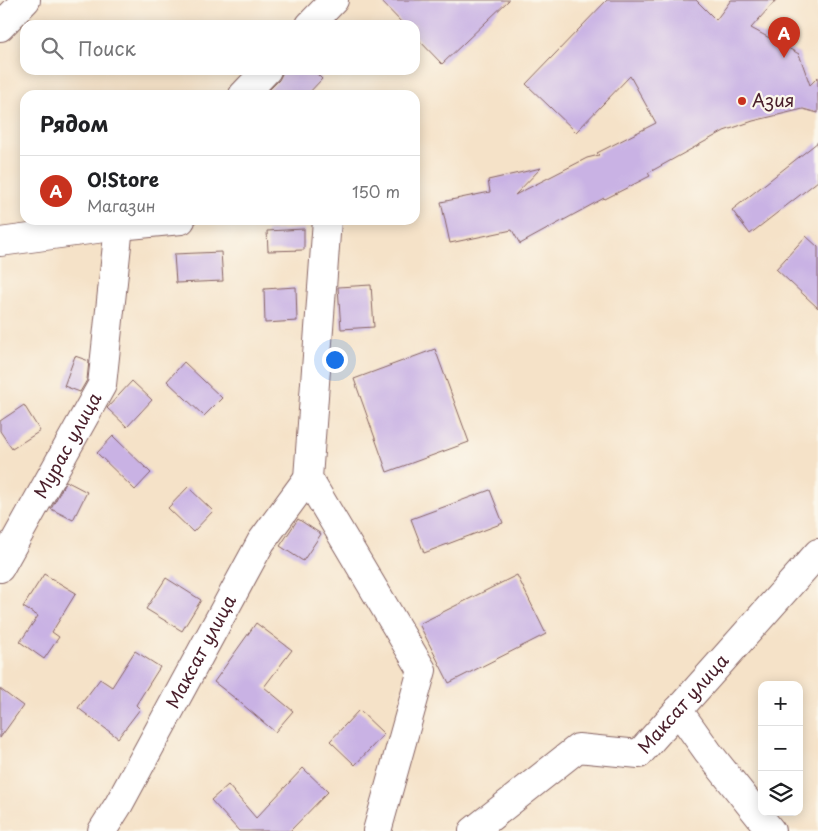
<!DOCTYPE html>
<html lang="ru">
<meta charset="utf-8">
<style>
body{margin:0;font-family:"Playpen Sans",sans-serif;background:#f2f2f2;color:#202124}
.controls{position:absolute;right:15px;bottom:15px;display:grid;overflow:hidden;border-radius:10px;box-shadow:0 2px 12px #0003}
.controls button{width:45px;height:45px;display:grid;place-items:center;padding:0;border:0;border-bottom:1px solid #e0e0e0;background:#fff;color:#202124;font:25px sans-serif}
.you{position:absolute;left:334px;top:359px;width:18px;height:18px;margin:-12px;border:4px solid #fff;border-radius:50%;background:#1a73e8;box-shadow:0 0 0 8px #1a73e833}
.badge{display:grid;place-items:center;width:32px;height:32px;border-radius:50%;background:#c8321e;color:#fff;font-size:16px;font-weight:700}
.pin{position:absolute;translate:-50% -41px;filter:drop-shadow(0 1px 2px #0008)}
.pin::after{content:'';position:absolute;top:26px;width:18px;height:15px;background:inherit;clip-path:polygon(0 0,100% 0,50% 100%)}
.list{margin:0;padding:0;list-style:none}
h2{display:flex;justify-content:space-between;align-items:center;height:65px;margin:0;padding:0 20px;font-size:21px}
h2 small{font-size:16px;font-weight:400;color:#757577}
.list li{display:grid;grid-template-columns:32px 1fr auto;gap:15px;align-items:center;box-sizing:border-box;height:70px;padding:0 20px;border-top:1px solid #e0e0e0}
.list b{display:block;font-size:19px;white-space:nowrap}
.list p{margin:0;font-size:16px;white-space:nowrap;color:#757577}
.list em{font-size:16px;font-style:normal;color:#757577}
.icon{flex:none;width:28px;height:28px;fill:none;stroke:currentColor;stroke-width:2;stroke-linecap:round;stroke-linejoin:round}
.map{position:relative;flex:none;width:818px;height:831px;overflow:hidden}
.search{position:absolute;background:#fff;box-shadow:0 2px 12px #0003;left:20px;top:20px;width:400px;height:55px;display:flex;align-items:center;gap:12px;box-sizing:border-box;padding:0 18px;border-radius:15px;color:#757577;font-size:19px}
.panel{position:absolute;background:#fff;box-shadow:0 2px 12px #0003;left:20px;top:90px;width:400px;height:135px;border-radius:15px}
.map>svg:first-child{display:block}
.building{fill:#c9b2e4}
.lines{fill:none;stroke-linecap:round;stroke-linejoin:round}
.minor-casing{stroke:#866362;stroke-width:30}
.minor{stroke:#fff;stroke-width:28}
.poi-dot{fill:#c8321e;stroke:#fbf7ec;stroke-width:2}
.labels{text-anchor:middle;stroke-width:4.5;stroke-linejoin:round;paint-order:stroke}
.poi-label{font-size:18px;fill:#4a1f2b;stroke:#fbf7ec;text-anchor:start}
.street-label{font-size:18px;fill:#4a1f2b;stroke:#fbf7ec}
</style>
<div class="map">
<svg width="818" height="831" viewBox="0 0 818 831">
<rect width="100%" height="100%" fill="#fbf7ec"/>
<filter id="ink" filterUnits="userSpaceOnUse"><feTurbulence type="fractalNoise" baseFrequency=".02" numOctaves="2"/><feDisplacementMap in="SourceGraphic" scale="10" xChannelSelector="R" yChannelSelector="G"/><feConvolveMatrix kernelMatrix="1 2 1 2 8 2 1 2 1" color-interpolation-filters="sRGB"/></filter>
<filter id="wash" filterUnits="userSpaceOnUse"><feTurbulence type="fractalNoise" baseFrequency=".0096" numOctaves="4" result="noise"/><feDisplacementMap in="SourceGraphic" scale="20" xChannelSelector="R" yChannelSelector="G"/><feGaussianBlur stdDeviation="1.12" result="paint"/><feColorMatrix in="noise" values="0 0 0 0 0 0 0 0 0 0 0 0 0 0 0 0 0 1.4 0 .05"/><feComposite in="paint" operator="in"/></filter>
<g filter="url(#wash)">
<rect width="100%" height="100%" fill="#f5e2c8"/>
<g id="blocks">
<!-- building -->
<path class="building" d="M 380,0 L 509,0 L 442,64 L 415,36 L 415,25 L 404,25 Z
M 607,0 L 696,0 L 716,20 L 731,0 L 776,0 L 751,28 L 799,54 L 810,85 L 818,77 L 818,113 L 803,109 L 753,121 L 724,131 L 648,173 L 650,176 L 605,199 L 604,198 L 520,244 L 512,230 L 450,243 L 441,202 L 490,192 L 488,180 L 541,168 L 515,195 L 587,158 L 599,155 L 597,153 L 656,123 L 630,76 L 576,132 L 526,84 Z
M 282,70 L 313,70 L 322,79 L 307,95 L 275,95 L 269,90 L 279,80 L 282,74 Z
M 818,142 L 818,181 L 750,234 L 732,210 Z
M 304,229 L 304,250 L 268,251 L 267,231 Z
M 806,236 L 818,247 L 818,308 L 776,269 Z
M 221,252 L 223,281 L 176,283 L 174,254 Z
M 371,285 L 374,327 L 341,329 L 338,287 Z
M 296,287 L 297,321 L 265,323 L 264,289 Z
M 435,349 L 469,442 L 387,472 L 354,379 Z
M 75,356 L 89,361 L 87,380 L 80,392 L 64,386 Z
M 184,362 L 222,398 L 204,416 L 167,381 Z
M 132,381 L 152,400 L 127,427 L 107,408 Z
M 24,405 L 40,431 L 12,449 L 0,431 L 0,421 Z
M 113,436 L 151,473 L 135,490 L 97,453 Z
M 66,481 L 87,492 L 73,520 L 51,509 Z
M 188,487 L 213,511 L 193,532 L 168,508 Z
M 490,490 L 503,523 L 424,553 L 411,519 Z
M 298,519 L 321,534 L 303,561 L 280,546 Z
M 44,574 L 76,593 L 52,632 L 59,637 L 44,659 L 20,642 L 38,616 L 23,607 Z
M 517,575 L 546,634 L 449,683 L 419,624 Z
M 166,578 L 201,600 L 182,631 L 146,609 Z
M 256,623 L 292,650 L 264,687 L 293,711 L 275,732 L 236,699 L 214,682 Z
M 135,651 L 160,667 L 136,705 L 140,709 L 118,738 L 78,708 L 100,679 L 112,687 Z
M 0,689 L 23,706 L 0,738 Z
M 359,710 L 384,734 L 355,765 L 330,741 Z
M 303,768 L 328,792 L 290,831 L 239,831 L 211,800 L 228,785 L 256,818 Z"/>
</g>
</g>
<g filter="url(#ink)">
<use href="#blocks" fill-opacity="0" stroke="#866362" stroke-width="1"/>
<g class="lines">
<defs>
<g id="minor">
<path d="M 310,25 L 334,0"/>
<path d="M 0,27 L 26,0"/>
<path d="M 243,95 L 267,70"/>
<path d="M 327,220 L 308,478 L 422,670 L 377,831"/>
<path d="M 0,242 L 119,226 L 181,220"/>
<path id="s1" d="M 0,568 L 102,385 L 119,226 L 124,220"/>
<path d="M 678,710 L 708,752 L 771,831"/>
<path id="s2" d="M 102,831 L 119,804 L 261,542 L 308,478"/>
<path id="s3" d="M 473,831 L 578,748 L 639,754 L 818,553"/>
</g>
</defs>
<!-- minor casing -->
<use href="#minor" class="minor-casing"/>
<!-- minor -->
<use href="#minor" class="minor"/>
</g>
</g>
<!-- markers -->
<circle class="poi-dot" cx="742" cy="101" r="5"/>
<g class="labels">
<!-- poi labels -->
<g class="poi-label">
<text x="752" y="107">Азия</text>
</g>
<!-- street labels -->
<g class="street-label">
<text dy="6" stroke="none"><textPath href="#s1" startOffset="140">Мурас улица</textPath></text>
<text dy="6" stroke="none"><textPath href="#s2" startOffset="205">Максат улица</textPath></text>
<text dy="6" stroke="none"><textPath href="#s3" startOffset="262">Максат улица</textPath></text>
</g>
</g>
</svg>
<div class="controls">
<button>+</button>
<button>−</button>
<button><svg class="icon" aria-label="layers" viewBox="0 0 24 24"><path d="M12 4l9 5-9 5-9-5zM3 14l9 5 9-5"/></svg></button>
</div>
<div class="you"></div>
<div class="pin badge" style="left:784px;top:58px">A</div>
<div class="search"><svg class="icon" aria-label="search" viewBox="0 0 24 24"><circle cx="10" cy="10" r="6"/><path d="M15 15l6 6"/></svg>Поиск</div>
<section class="panel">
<h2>Рядом<small></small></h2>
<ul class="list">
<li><span class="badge">A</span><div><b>O!Store</b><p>Магазин</p></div><em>150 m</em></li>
</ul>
</section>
</div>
